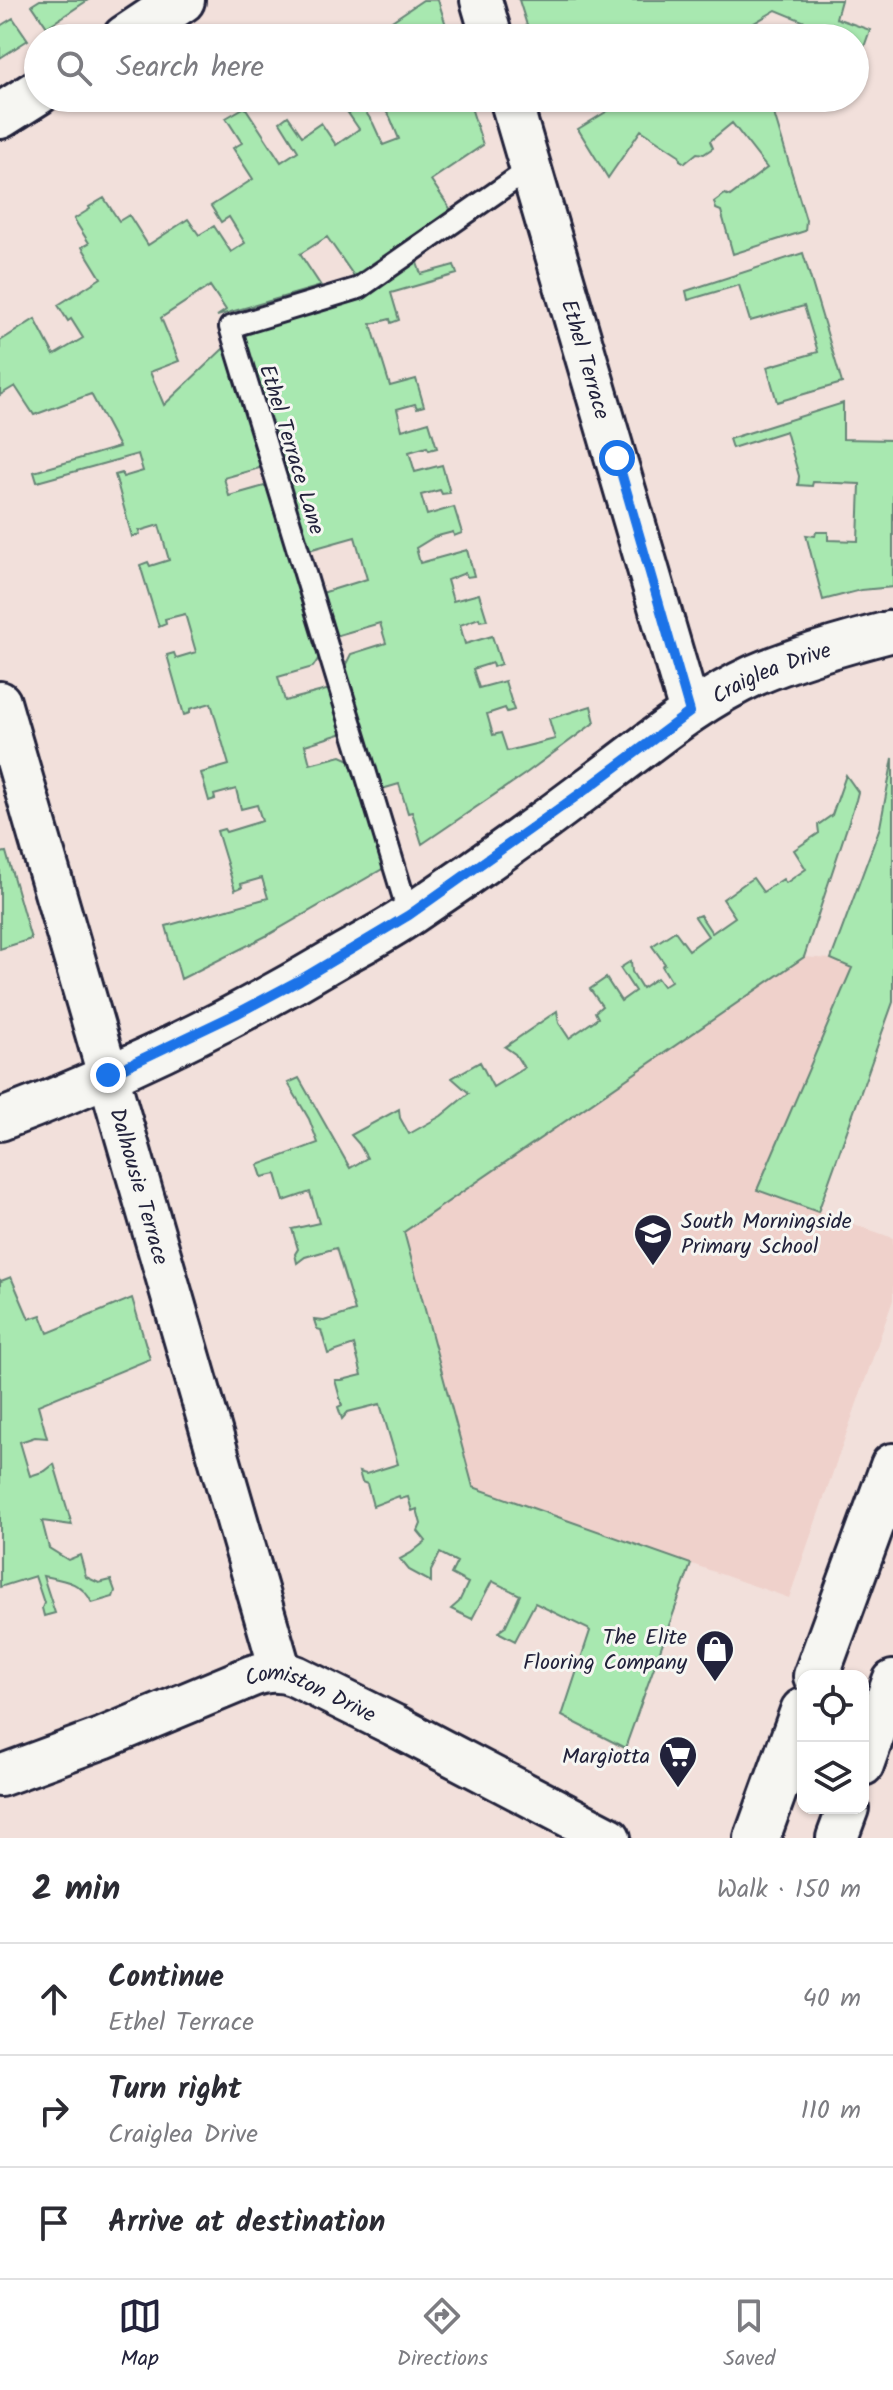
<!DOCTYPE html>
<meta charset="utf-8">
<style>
body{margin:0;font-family:Kalam,sans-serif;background:#f7f7f7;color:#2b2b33}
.controls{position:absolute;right:24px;bottom:24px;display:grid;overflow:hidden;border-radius:16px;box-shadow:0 2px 6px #0004}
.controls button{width:72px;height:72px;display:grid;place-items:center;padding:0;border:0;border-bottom:2px solid #e1e1e2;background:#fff;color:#2b2b33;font:40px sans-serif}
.stop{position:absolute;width:24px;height:24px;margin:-18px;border:6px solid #1a73e8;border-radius:50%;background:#fff}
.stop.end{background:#1a73e8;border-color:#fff;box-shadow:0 2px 8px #0008}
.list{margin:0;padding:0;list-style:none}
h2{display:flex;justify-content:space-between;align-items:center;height:104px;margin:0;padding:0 32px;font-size:34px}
h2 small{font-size:26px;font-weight:400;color:#7c7c81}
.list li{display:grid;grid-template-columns:52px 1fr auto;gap:24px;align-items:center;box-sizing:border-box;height:112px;padding:0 32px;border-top:2px solid #e1e1e2}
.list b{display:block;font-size:30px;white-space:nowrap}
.list p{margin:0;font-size:26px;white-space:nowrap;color:#7c7c81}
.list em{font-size:26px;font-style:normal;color:#7c7c81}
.icon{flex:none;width:44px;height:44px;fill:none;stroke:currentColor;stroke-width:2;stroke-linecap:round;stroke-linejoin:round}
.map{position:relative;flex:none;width:893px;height:1838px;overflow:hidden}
.search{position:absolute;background:#fff;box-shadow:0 2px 6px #0004;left:24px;right:24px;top:24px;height:88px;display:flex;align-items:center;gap:20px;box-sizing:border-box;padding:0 28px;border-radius:44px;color:#7c7c81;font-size:30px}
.sheet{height:440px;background:#fff}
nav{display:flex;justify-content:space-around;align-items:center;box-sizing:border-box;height:112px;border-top:2px solid #e1e1e2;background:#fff;font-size:22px;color:#7c7c81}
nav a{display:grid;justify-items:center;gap:4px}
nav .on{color:#22223b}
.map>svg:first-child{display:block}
.built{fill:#efd1cb}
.green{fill:#a8e8b0;stroke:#658576;stroke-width:2}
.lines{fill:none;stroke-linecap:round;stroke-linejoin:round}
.service-casing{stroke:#22223b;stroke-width:26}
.minor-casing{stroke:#22223b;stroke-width:46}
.tertiary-casing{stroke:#22223b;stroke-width:50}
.primary-casing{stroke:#22223b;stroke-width:50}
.service{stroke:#f6f6f2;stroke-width:20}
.minor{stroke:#f6f6f2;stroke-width:40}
.tertiary{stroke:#f6f6f2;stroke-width:44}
.primary{stroke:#f6f6f2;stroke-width:44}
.route{stroke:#1a73e8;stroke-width:10}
.labels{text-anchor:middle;stroke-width:6;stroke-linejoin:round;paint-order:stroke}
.street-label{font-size:22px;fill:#22223b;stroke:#f6f6f2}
.poi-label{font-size:22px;fill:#22223b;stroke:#f6f6f2;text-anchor:end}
</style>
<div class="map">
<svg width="893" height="1838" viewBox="0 0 893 1838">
<rect width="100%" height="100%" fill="#f2e0db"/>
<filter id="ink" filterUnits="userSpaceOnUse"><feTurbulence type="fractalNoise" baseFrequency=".0125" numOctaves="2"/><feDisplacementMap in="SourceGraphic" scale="16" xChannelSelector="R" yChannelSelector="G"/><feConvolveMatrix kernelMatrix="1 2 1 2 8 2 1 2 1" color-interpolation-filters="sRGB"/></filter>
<g filter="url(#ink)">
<!-- built -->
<path class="built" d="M 804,957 L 831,959 L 852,968 L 758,1190 L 893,1238 L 893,1300 L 789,1598 L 473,1487 L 404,1232 Z"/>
<!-- green -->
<path class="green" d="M 40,0 L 88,0 L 47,27 L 32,5 Z
M 423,0 L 438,0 L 450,38 L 391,38 L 383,27 Z
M 519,0 L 841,0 L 836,18 L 870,30 L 864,47 L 855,43 L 855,38 L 844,38 L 776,10 L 729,38 L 531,38 Z
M 13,18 L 28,40 L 0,58 L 0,26 Z
M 376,98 L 468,98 L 483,145 L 431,180 L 451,210 L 354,276 L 327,237 L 300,254 L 321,286 L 217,316 L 226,310 L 210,286 L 161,318 L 179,361 L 150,372 L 164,405 L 226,346 L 263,467 L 224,478 L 229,496 L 268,485 L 320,656 L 313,667 L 278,677 L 285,701 L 330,689 L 343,733 L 305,745 L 310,764 L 341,756 L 352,761 L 384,868 L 268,935 L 181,979 L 166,926 L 268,898 L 262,878 L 241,884 L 242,887 L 235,890 L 217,831 L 224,829 L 226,832 L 262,821 L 257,805 L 241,809 L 236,789 L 214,795 L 215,799 L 209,801 L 201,773 L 229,765 L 211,703 L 190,709 L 190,713 L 184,715 L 167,655 L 174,653 L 176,658 L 196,652 L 185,614 L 165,619 L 166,624 L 159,627 L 140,565 L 148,562 L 150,566 L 169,560 L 159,525 L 139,531 L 140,534 L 132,537 L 115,475 L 122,473 L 123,477 L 143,471 L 138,454 L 37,482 L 34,472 L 119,447 L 91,394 L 34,415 L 15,386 L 0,395 L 0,341 L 35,319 L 54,355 L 83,338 L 71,319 L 68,321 L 58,305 L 101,278 L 82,247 L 89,243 L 74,219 L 90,209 L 89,207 L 104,198 L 119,221 L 129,215 L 148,245 L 188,219 L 199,235 L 214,226 L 231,252 L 245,243 L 229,217 L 221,222 L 211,206 L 253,179 L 233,148 L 242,143 L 226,118 L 245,107 L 281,162 L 298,151 L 280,122 L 288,116 L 302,136 L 321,123 L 336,145 L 359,129 L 344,107 L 357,99 L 373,123 L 383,145 L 399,139 L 390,117 Z
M 629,98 L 762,98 L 772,107 L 806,220 L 805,231 L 733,254 L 721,211 L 716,209 L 714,202 L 725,194 L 730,196 L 767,168 L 732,123 L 710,141 L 713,148 L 704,154 L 697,153 L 685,163 L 680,160 L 679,155 L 641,130 L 608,178 L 578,129 Z
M 803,253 L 842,383 L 777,402 L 767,367 L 818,352 L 804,306 L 750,321 L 739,285 L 688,300 L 686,291 Z
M 416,260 L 421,274 L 454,265 L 457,274 L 391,293 L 399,320 L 391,323 L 390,319 L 371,324 L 390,386 L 416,379 L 424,406 L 417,408 L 415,404 L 397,409 L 402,430 L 429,422 L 437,448 L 429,450 L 427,447 L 409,452 L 415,472 L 442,465 L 450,493 L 442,494 L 440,490 L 421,495 L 427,515 L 454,507 L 462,533 L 454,536 L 453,532 L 434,537 L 416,548 L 420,563 L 467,550 L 474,576 L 467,577 L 465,573 L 447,580 L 453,601 L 479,594 L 487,620 L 480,621 L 479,618 L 460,625 L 465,644 L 492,636 L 501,664 L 493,667 L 492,663 L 473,669 L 479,688 L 505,681 L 514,710 L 507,712 L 505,708 L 487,714 L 493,735 L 501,733 L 507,751 L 555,739 L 549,719 L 591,706 L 595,722 L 525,774 L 422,844 L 412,812 L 408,813 L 399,784 L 382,789 L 345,666 L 351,654 L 386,643 L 380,623 L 335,636 L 322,593 L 367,579 L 355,537 L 309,550 L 243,333 L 362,298 Z
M 843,403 L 843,439 L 893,440 L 893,587 L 861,590 L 823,600 L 806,535 L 815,536 L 816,532 L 828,532 L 828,540 L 858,541 L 860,484 L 813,482 L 812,486 L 798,485 L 799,476 L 786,431 L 732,448 L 729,439 Z
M 893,758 L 893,1002 L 818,1212 L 757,1190 L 852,968 L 831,959 L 880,827 Z
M 846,775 L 858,792 L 856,800 L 804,957 L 404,1232 L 473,1487 L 691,1564 L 625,1748 L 562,1716 L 590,1631 L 588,1629 L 535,1603 L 515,1641 L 498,1632 L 505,1627 L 520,1595 L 492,1581 L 472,1619 L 451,1609 L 459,1602 L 468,1583 L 451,1574 L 457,1562 L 440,1553 L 431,1571 L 431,1582 L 409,1570 L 400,1559 L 411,1553 L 426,1541 L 418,1531 L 421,1524 L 417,1509 L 412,1511 L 408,1497 L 400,1499 L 399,1496 L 373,1506 L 367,1484 L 362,1482 L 359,1472 L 366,1474 L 398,1464 L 380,1404 L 348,1412 L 342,1419 L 338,1407 L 342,1405 L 335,1380 L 342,1380 L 362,1375 L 354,1345 L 328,1354 L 321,1330 L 317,1329 L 314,1320 L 324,1321 L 355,1311 L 336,1248 L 305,1257 L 297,1263 L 295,1254 L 298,1249 L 292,1229 L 319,1223 L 310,1192 L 284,1201 L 276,1174 L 262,1177 L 258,1165 L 318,1143 L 309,1119 L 288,1083 L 299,1078 L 350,1168 L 367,1158 L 359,1144 L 351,1135 L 399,1109 L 400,1118 L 409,1134 L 441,1116 L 469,1093 L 452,1078 L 480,1062 L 493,1087 L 524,1068 L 515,1054 L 505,1047 L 557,1011 L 559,1023 L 569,1038 L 598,1018 L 595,1012 L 602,1006 L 590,989 L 606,978 L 621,1001 L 635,991 L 620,968 L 631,961 L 632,972 L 642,988 L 657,978 L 663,986 L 671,981 L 662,966 L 665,964 L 652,946 L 675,931 L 689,950 L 708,936 L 695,917 L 700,915 L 712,933 L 735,917 L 723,899 L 748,881 L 753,878 L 763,892 L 783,879 L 786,883 L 806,869 L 794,850 L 819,833 L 818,825 L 832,815 Z
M 6,852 L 31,939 L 0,949 L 0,853 Z
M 11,1277 L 29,1319 L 41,1315 L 48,1333 L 132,1298 L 150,1359 L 38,1405 L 47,1438 L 35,1437 L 20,1442 L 30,1476 L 45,1471 L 54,1464 L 72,1525 L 42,1521 L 49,1548 L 68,1560 L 80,1555 L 86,1577 L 99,1583 L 111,1580 L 115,1591 L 113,1597 L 92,1603 C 83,1582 63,1580 43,1576 L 55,1613 L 44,1616 L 42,1608 L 44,1603 L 35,1576 L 0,1587 L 0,1280 L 1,1281 Z"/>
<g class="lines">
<defs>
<path id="service" d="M 409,915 L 230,327 L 359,288 L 531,168"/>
<g id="minor">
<path d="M 481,0 L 492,38"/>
<path id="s1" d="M 510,98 L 690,712"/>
<path id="s2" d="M 0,702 L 281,1672"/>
<path id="s3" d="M 0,1120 C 117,1076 231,1021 338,957 C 363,943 388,930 411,914 C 475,871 538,826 599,780 C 649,743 698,701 755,675 C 799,656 846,643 893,631"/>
<path d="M 863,1765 L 893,1681"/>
<path id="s4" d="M 0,1776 L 103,1738 L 252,1676 C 267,1671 280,1670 295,1676 L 394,1725 L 610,1838"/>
<path d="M 837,1838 L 848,1808"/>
</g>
<path id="tertiary" d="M 125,38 L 182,0
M 0,116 L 38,92"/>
<path id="primary" d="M 816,1676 L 893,1466
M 757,1838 L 803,1711"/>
</defs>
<!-- service casing -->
<use href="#service" class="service-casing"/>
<!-- minor casing -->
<use href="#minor" class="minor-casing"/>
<!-- tertiary casing -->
<use href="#tertiary" class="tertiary-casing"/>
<!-- primary casing -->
<use href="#primary" class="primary-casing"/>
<!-- service -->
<use href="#service" class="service"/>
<!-- minor -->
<use href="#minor" class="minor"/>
<!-- tertiary -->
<use href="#tertiary" class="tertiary"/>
<!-- primary -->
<use href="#primary" class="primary"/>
</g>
</g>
<g class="lines" filter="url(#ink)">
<!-- route -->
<path class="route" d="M 108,1075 L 236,1014 L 300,980 L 409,915 L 588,788 L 690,712 L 617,458"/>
</g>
<!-- icons -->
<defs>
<symbol id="school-pin" viewBox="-11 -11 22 30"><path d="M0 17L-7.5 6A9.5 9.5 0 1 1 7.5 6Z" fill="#22223b" stroke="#f6f6f2"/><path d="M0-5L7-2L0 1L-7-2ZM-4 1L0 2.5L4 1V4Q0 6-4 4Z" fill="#fff"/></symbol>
<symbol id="shop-pin" viewBox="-11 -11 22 30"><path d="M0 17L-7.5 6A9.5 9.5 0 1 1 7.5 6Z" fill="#22223b" stroke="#f6f6f2"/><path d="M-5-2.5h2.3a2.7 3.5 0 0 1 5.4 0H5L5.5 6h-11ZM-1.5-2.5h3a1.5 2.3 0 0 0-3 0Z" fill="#fff"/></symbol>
<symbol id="supermarket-pin" viewBox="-11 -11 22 30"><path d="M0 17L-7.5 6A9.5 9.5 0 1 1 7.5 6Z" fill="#22223b" stroke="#f6f6f2"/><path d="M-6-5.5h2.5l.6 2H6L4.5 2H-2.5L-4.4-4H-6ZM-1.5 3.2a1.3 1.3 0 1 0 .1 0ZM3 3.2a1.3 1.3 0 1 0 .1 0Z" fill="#fff"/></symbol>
</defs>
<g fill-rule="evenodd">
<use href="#school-pin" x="631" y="1211" width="44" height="60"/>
<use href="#shop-pin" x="693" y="1627" width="44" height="60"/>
<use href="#supermarket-pin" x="656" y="1733" width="44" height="60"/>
</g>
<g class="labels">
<!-- street labels -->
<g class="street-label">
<text dy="8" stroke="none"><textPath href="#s1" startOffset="272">Ethel Terrace</textPath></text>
<text transform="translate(293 449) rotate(73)" y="8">Ethel Terrace Lane</text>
<text dy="8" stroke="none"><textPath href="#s3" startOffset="896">Craiglea Drive</textPath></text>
<text dy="8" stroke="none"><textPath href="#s2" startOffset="504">Dalhousie Terrace</textPath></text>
<text dy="8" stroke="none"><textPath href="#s4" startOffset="334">Comiston Drive</textPath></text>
</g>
<!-- poi labels -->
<g class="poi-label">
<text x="681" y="1228" text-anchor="start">South Morningside<tspan x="681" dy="25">Primary School</tspan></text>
<text x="687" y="1644">The Elite<tspan x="687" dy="25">Flooring Company</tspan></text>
<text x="650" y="1763">Margiotta</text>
</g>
</g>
</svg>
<div class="controls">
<button><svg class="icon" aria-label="locate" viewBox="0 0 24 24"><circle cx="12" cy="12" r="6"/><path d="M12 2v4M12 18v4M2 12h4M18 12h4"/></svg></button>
<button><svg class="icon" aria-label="layers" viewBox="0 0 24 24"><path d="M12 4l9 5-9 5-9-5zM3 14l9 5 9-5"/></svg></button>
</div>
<div class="stop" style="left:617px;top:458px"></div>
<div class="stop end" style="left:108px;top:1075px"></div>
<div class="search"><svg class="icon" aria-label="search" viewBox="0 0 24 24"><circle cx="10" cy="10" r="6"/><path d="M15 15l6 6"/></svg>Search here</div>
</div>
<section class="sheet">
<h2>2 min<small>Walk · 150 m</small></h2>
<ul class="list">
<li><svg class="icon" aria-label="ahead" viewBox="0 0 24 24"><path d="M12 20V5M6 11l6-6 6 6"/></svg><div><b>Continue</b><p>Ethel Terrace</p></div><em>40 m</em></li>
<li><svg class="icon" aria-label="right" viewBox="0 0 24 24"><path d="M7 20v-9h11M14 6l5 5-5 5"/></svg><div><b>Turn right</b><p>Craiglea Drive</p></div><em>110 m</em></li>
<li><svg class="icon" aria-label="arrive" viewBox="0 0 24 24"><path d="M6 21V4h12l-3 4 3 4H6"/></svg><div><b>Arrive at destination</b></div></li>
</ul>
</section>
<nav>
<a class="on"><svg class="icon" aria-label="map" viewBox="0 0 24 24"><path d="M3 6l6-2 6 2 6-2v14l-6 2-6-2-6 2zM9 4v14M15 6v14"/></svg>Map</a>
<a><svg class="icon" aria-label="directions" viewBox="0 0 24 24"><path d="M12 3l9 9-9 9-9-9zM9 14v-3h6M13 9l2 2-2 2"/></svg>Directions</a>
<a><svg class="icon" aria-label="saved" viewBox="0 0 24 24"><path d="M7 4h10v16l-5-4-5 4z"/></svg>Saved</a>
</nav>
